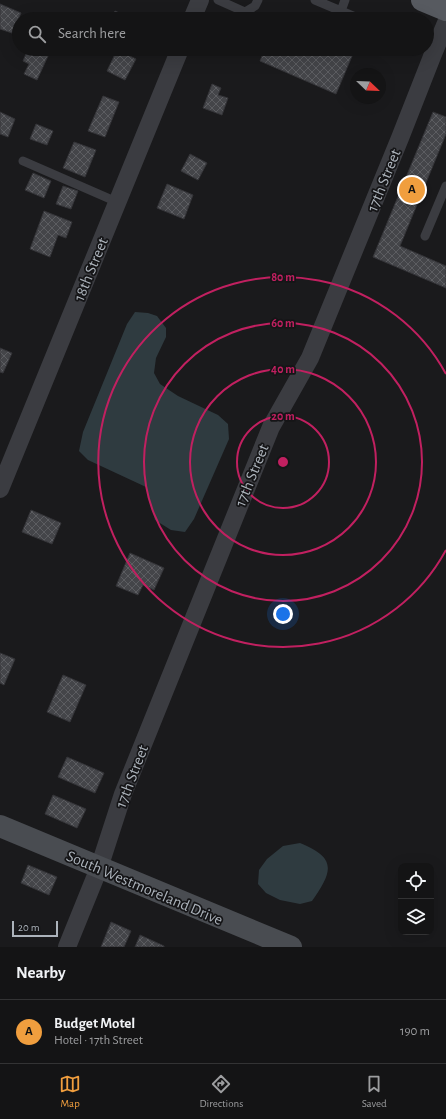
<!DOCTYPE html>
<meta charset="utf-8">
<style>
body{margin:0;font-family:"Alegreya Sans",sans-serif;background:#1d1d1e;color:#f1f3f6}
.controls{position:absolute;right:12px;bottom:12px;display:grid;overflow:hidden;border-radius:8px;box-shadow:0 4px 16px #0002}
.controls button{width:36px;height:36px;display:grid;place-items:center;padding:0;border:0;border-bottom:1px solid #333334;background:#141415;color:#f1f3f6;font:20px sans-serif}
.compass{position:absolute;left:350px;top:68px;width:36px;height:36px;border-radius:50%;background:#141415;box-shadow:0 4px 16px #0002;rotate:113deg}
.scale{position:absolute;left:12px;bottom:10px;width:46px;box-sizing:border-box;padding-left:4px;border:2px solid #acb3bb;border-top:0;font-size:11px;line-height:14px;white-space:nowrap;color:#acb3bb;-webkit-text-stroke:3px #151517;paint-order:stroke}
.you{position:absolute;left:283px;top:614px;width:14px;height:14px;margin:-10px;border:3px solid #fff;border-radius:50%;background:#1a73e8;box-shadow:0 0 0 6px #1a73e833}
.badge{display:grid;place-items:center;width:26px;height:26px;border-radius:50%;background:#f09e3e;color:#111;font-size:13px;font-weight:700}
.pin{position:absolute;translate:-50% -50%;border:2px solid #fff;box-shadow:0 1px 4px #0006}
.list{margin:0;padding:0;list-style:none}
h2{display:flex;justify-content:space-between;align-items:center;height:52px;margin:0;padding:0 16px;font-size:17px}
h2 small{font-size:13px;font-weight:400;color:#9d9ea0}
.list li{display:grid;grid-template-columns:26px 1fr auto;gap:12px;align-items:center;box-sizing:border-box;height:64px;padding:0 16px;border-top:1px solid #333334}
.list b{display:block;font-size:15px;white-space:nowrap}
.list p{margin:0;font-size:13px;white-space:nowrap;color:#9d9ea0}
.list em{font-size:13px;font-style:normal;color:#9d9ea0}
.icon{flex:none;width:22px;height:22px;fill:none;stroke:currentColor;stroke-width:2;stroke-linecap:round;stroke-linejoin:round}
.map{position:relative;flex:none;width:446px;height:947px;overflow:hidden}
.search{position:absolute;background:#141415;box-shadow:0 4px 16px #0002;left:12px;right:12px;top:12px;height:44px;display:flex;align-items:center;gap:10px;box-sizing:border-box;padding:0 14px;border-radius:22px;color:#9d9ea0;font-size:15px}
.sheet{height:116px;background:#141415}
nav{display:flex;justify-content:space-around;align-items:center;box-sizing:border-box;height:56px;border-top:1px solid #333334;background:#141415;font-size:11px;color:#9d9ea0}
nav a{display:grid;justify-items:center;gap:2px}
nav .on{color:#f09e3e}
.map>svg:first-child{display:block}
.water{fill:#2f3b40}
.building{fill:url(#building-cross-hatch);stroke:#343438}
.lines{fill:none;stroke-linecap:round;stroke-linejoin:round}
.lane{stroke:#3b3c41;stroke-width:9}
.street{stroke:#3b3c41;stroke-width:18}
.secondary{stroke:#494c51;stroke-width:22}
.primary{stroke:#575a60;stroke-width:22}
.ring{fill:none;stroke:#c12060;stroke-width:2}
.labels{text-anchor:middle;stroke-width:3.5;stroke-linejoin:round;paint-order:stroke}
.street-label{font-size:16px;fill:#acb3bb;stroke:#151517}
.centre{fill:#c12060;stroke:#151517;stroke-width:2}
.ring-label{font-size:12px;text-anchor:middle;font-weight:bold;fill:#c12060;stroke:#151517;stroke-width:3.5;stroke-linejoin:round;paint-order:stroke}
</style>
<div class="map">
<svg width="446" height="947" viewBox="0 0 446 947">
<defs>
<pattern id="building-cross-hatch" width="8" height="8" patternUnits="userSpaceOnUse"><rect width="8" height="8" fill="#444549"/><path d="M0 0l8 8M0 8l8-8" fill="none" stroke="#5c5d61"/></pattern>
</defs>
<rect width="100%" height="100%" fill="#1a1a1c"/>
<!-- water -->
<path class="water" d="M 135,312 L 148,313 L 157,316 L 166,328 L 166,337 L 156,358 L 154,373 L 160,384 L 178,396 L 218,415 L 228,424 L 229,439 L 194,519 L 185,532 L 171,530 L 155,520 L 146,487 L 88,460 L 79,451 L 83,432 L 127,324 Z
M 300,843 C 337,858 333,871 312,901 L 300,904 L 280,900 L 266,893 L 258,884 L 259,870 L 267,859 L 283,846 Z"/>
<!-- building -->
<path class="building" d="M 0,4 L 21,13 L 12,33 L 0,29 Z
M 115,11 L 133,19 L 111,19 Z
M 28,49 L 33,49 L 48,56 L 37,80 L 24,74 L 29,64 L 23,61 Z
M 265,49 L 355,49 L 336,94 L 260,61 Z
M 117,50 L 136,59 L 125,80 L 107,71 Z
M 212,84 L 221,88 L 218,95 L 228,98 L 222,115 L 203,108 Z
M 103,96 L 119,102 L 105,137 L 88,131 Z
M 0,112 L 15,119 L 8,137 L 0,134 Z
M 433,112 L 446,117 L 446,134 L 400,246 L 446,266 L 446,288 L 373,257 Z
M 36,124 L 53,131 L 47,145 L 30,139 Z
M 74,142 L 96,150 L 85,177 L 63,168 Z
M 190,154 L 207,163 L 198,180 L 181,171 Z
M 33,173 L 51,181 L 44,198 L 25,190 Z
M 167,184 L 193,195 L 184,219 L 157,208 Z
M 63,186 L 78,191 L 71,209 L 56,204 Z
M 44,211 L 72,222 L 66,238 L 58,235 L 50,257 L 30,249 Z
M 0,348 L 12,353 L 3,373 L 0,372 Z
M 31,510 L 61,523 L 52,544 L 22,532 Z
M 130,553 L 164,568 L 154,590 L 143,585 L 138,595 L 116,586 Z
M 0,653 L 15,659 L 4,685 L 0,683 Z
M 63,675 L 86,685 L 70,722 L 47,712 Z
M 67,757 L 104,773 L 95,793 L 58,777 Z
M 53,795 L 86,809 L 77,828 L 45,814 Z
M 28,865 L 57,877 L 49,895 L 21,883 Z
M 111,922 L 131,931 L 124,947 L 101,947 Z
M 140,935 L 164,946 L 164,947 L 135,947 Z"/>
<g class="lines">
<!-- lane -->
<path class="lane" d="M 218,0 L 245,12 L 255,6 L 258,0
M 315,0 L 360,19
M 341,11 L 345,0
M 23,161 L 117,202
M 425,236 L 446,186"/>
<!-- street -->
<path class="street" d="M 192,19 L 200,0
M 0,489 L 180,49
M 67,947 L 99,868 L 123,794 L 271,427 L 310,358 L 400,138 L 433,54 L 446,23"/>
<!-- secondary -->
<path class="secondary" d="M 0,826 L 291,947"/>
<!-- primary -->
<path class="primary" d="M 422,0 L 446,10"/>
</g>
<!-- distance rings -->
<g class="ring">
<circle cx="283" cy="462" r="46"/>
<circle cx="283" cy="462" r="93"/>
<circle cx="283" cy="462" r="139"/>
<path d="M446 550A185 185 0 1 1 446 374"/>
</g>
<g class="labels">
<!-- street labels -->
<g class="street-label">
<text transform="translate(383 180) rotate(-68)" y="6">17th Street</text>
<text transform="translate(90 269) rotate(-68)" y="6">18th Street</text>
<text transform="translate(251 475) rotate(-68)" y="6">17th Street</text>
<text transform="translate(131 776) rotate(-69)" y="6">17th Street</text>
<text transform="translate(145 887) rotate(23)" y="6">South Westmoreland Drive</text>
</g>
</g>
<circle cx="283" cy="462" r="6" class="centre"/>
<g class="ring-label">
<text x="283" y="281">80 m</text>
<text x="283" y="327">60 m</text>
<text x="283" y="373">40 m</text>
<text x="283" y="420">20 m</text>
</g>
</svg>
<div class="controls">
<button><svg class="icon" aria-label="locate" viewBox="0 0 24 24"><circle cx="12" cy="12" r="6"/><path d="M12 2v4M12 18v4M2 12h4M18 12h4"/></svg></button>
<button><svg class="icon" aria-label="layers" viewBox="0 0 24 24"><path d="M12 4l9 5-9 5-9-5zM3 14l9 5 9-5"/></svg></button>
</div>
<svg class="compass" viewBox="-18 -18 36 36"><path d="M0-13l5 13h-10z" fill="#e53935"/><path d="M0 13l5-13h-10z" fill="#9d9ea0"/></svg>
<div class="scale">20 m</div>
<div class="you"></div>
<div class="pin badge" style="left:412px;top:190px">A</div>
<div class="search"><svg class="icon" aria-label="search" viewBox="0 0 24 24"><circle cx="10" cy="10" r="6"/><path d="M15 15l6 6"/></svg>Search here</div>
</div>
<section class="sheet">
<h2>Nearby<small></small></h2>
<ul class="list">
<li><span class="badge">A</span><div><b>Budget Motel</b><p>Hotel · 17th Street</p></div><em>190 m</em></li>
</ul>
</section>
<nav>
<a class="on"><svg class="icon" aria-label="map" viewBox="0 0 24 24"><path d="M3 6l6-2 6 2 6-2v14l-6 2-6-2-6 2zM9 4v14M15 6v14"/></svg>Map</a>
<a><svg class="icon" aria-label="directions" viewBox="0 0 24 24"><path d="M12 3l9 9-9 9-9-9zM9 14v-3h6M13 9l2 2-2 2"/></svg>Directions</a>
<a><svg class="icon" aria-label="saved" viewBox="0 0 24 24"><path d="M7 4h10v16l-5-4-5 4z"/></svg>Saved</a>
</nav>
